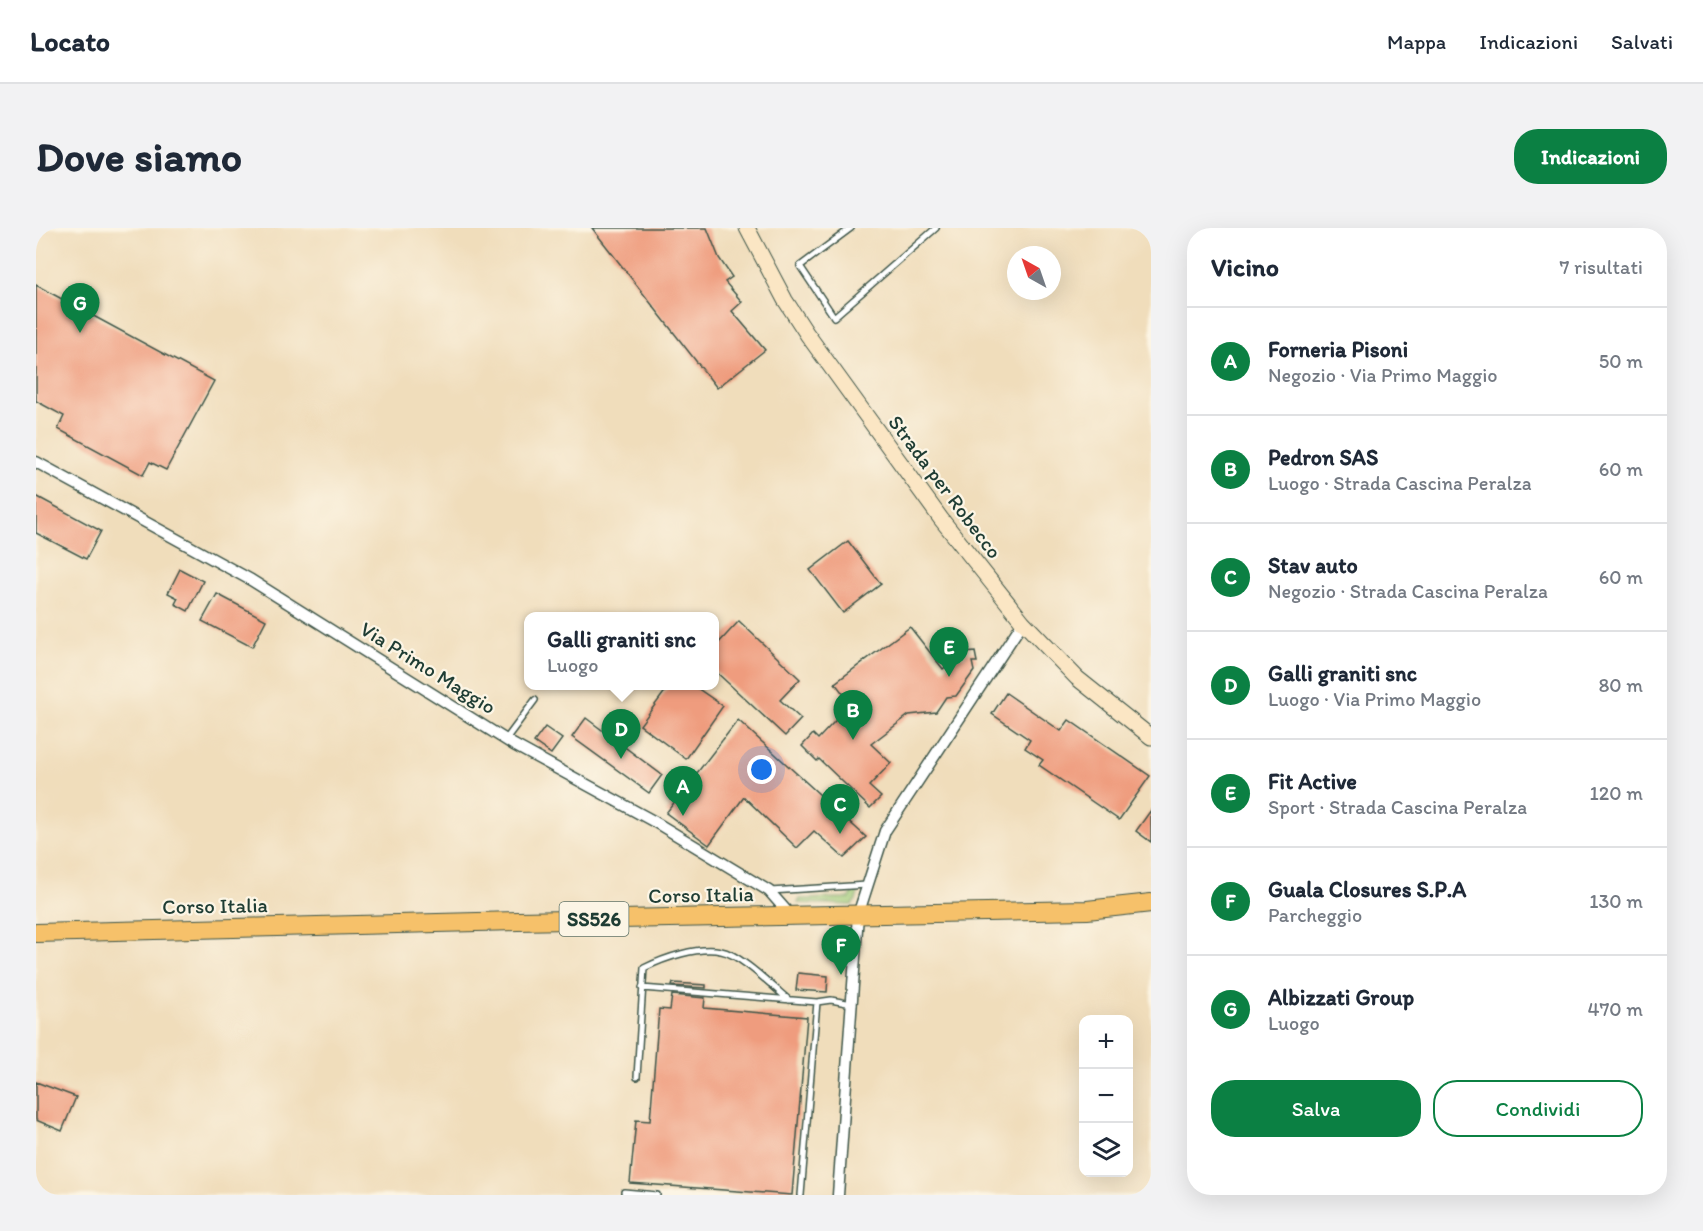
<!DOCTYPE html>
<html lang="it">
<meta charset="utf-8">
<style>
body{margin:0;font-family:Itim,sans-serif;background:#f2f2f3;color:#1f2937}
.controls{position:absolute;right:18px;bottom:18px;display:grid;overflow:hidden;border-radius:12px;box-shadow:0 6px 24px #0002}
.controls button{width:54px;height:54px;display:grid;place-items:center;padding:0;border:0;border-bottom:2px solid #e0e1e3;background:#fff;color:#1f2937;font:30px sans-serif}
.compass{position:absolute;left:971px;top:18px;width:54px;height:54px;border-radius:50%;background:#fff;box-shadow:0 6px 24px #0002;rotate:320deg}
.you{position:absolute;left:726px;top:542px;width:21px;height:21px;margin:-15px;border:4px solid #fff;border-radius:50%;background:#1a73e8;box-shadow:0 0 0 9px #1a73e833}
.badge{display:grid;place-items:center;width:39px;height:39px;border-radius:50%;background:#0b8043;color:#fff;font-size:20px;font-weight:700}
.pin{position:absolute;translate:-50% -50px;filter:drop-shadow(0 2px 3px #0008)}
.pin::after{content:'';position:absolute;top:32px;width:21px;height:18px;background:inherit;clip-path:polygon(0 0,100% 0,50% 100%)}
.popup{position:absolute;left:488px;top:384px;width:195px;height:78px;box-sizing:border-box;display:grid;place-content:center;border-radius:12px;background:#fff;filter:drop-shadow(0 2px 4px #0005);font-size:20px;white-space:nowrap;color:#747a83}
.popup b{font-size:22px;color:#1f2937}
.popup::after{content:'';position:absolute;left:50%;top:100%;margin-left:-12px;border:12px solid transparent;border-top-color:#fff}
.list{margin:0;padding:0;list-style:none}
h2{display:flex;justify-content:space-between;align-items:center;height:78px;margin:0;padding:0 24px;font-size:26px}
h2 small{font-size:20px;font-weight:400;color:#747a83}
.list li{display:grid;grid-template-columns:39px 1fr auto;gap:18px;align-items:center;box-sizing:border-box;height:108px;padding:0 24px;border-top:2px solid #e0e1e3}
.list b{display:block;font-size:22px;white-space:nowrap}
.list p{margin:0;font-size:20px;white-space:nowrap;color:#747a83}
.list em{font-size:20px;font-style:normal;color:#747a83}
.actions{display:flex;gap:12px;padding:18px 24px}
.actions a{flex:1;padding:14px 0;border:2px solid #0b8043;border-radius:24px;text-align:center;font-size:21px;color:#0b8043}
.actions .main{background:#0b8043;color:#fff}
.icon{flex:none;width:33px;height:33px;fill:none;stroke:currentColor;stroke-width:2;stroke-linecap:round;stroke-linejoin:round}
.map{position:relative;flex:none;width:1115px;height:967px;overflow:hidden;border-radius:24px}
header{display:flex;align-items:center;gap:36px;box-sizing:border-box;height:84px;padding:0 30px;background:#fff;border-bottom:2px solid #e0e1e3}
header strong{font-size:28px}
nav{display:flex;gap:33px;margin-inline-start:auto;font-size:21px}
.intro{display:flex;align-items:center;justify-content:space-between;box-sizing:border-box;height:144px;padding:0 36px}
h1{margin:0;font-size:42px}
.button{padding:15px 27px;border-radius:24px;background:#0b8043;color:#fff;font-size:21px;font-weight:700}
main{display:flex;gap:36px;padding:0 36px}
aside{flex:1;background:#fff;border-radius:24px;box-shadow:0 6px 24px #0002}
.map>svg:first-child{display:block}
.green{fill:#9dc975;stroke:#5e8354;stroke-width:1.5}
.building{fill:#ef9c7e}
.lines{fill:none;stroke-linecap:round;stroke-linejoin:round}
.lane-casing{stroke:#3e5548;stroke-width:8}
.street-casing{stroke:#3e5548;stroke-width:13}
.secondary-casing{stroke:#3e5548;stroke-width:17}
.primary-casing{stroke:#3e5548;stroke-width:20}
.lane{stroke:#fff;stroke-width:5}
.street{stroke:#fff;stroke-width:10}
.secondary{stroke:#fbe6c4;stroke-width:15}
.primary{stroke:#f6c16b;stroke-width:18}
.labels{text-anchor:middle;stroke-width:4.5;stroke-linejoin:round;paint-order:stroke}
.shield{fill:#fcf5e5;stroke:#617469;stroke-width:1.5}
.shield-label{font-size:20px;font-weight:bold;fill:#1f3d34}
.street-label{font-size:21px;fill:#1f3d34;stroke:#fcf5e5}
</style>
<header>
<strong>Locato</strong>
<nav><a>Mappa</a><a>Indicazioni</a><a>Salvati</a></nav>
</header>
<div class="intro"><h1>Dove siamo</h1><a class="button">Indicazioni</a></div>
<main>
<div class="map">
<svg width="1115" height="967" viewBox="0 0 1115 967">
<rect width="100%" height="100%" fill="#fcf5e5"/>
<filter id="ink" filterUnits="userSpaceOnUse"><feTurbulence type="fractalNoise" baseFrequency=".0167" numOctaves="2"/><feDisplacementMap in="SourceGraphic" scale="12" xChannelSelector="R" yChannelSelector="G"/><feConvolveMatrix kernelMatrix="1 2 1 2 8 2 1 2 1" color-interpolation-filters="sRGB"/></filter>
<filter id="wash" filterUnits="userSpaceOnUse"><feTurbulence type="fractalNoise" baseFrequency=".008" numOctaves="4" result="noise"/><feDisplacementMap in="SourceGraphic" scale="24" xChannelSelector="R" yChannelSelector="G"/><feGaussianBlur stdDeviation="1.35" result="paint"/><feColorMatrix in="noise" values="0 0 0 0 0 0 0 0 0 0 0 0 0 0 0 0 0 1.4 0 .05"/><feComposite in="paint" operator="in"/></filter>
<g filter="url(#wash)">
<rect width="100%" height="100%" fill="#f0ddbb"/>
<!-- green -->
<path class="green" d="M 817,662 L 823,662 L 820,672 L 816,677 L 762,675 L 764,671 L 814,670 Z"/>
<g id="blocks">
<!-- building -->
<path class="building" d="M 556,0 L 671,0 L 683,30 L 696,49 L 689,54 L 706,74 L 696,83 L 729,122 L 681,160 Z
M 0,57 L 178,153 L 130,242 L 114,234 L 107,247 L 22,201 L 28,188 L 0,173 Z
M 0,268 L 65,303 L 50,331 L 0,305 Z
M 812,313 L 845,356 L 807,385 L 774,342 Z
M 144,341 L 167,353 L 152,383 L 139,376 L 142,370 L 132,365 Z
M 181,366 L 230,392 L 216,419 L 166,393 Z
M 703,393 L 764,451 L 744,472 L 765,491 L 749,508 L 678,442 L 678,420 Z
M 874,399 L 907,441 L 922,429 L 929,429 L 929,425 L 939,424 L 941,434 L 936,434 L 938,443 L 920,468 L 910,469 L 900,484 L 873,487 L 835,516 L 855,535 L 833,558 L 845,569 L 834,580 L 783,531 L 781,533 L 766,518 L 777,506 L 782,511 L 815,476 L 799,455 Z
M 633,458 L 658,458 L 687,478 L 650,531 L 604,497 Z
M 970,465 L 1025,503 L 1033,492 L 1114,548 L 1083,592 L 1003,537 L 1007,532 L 989,520 L 994,512 L 956,486 Z
M 550,490 L 626,547 L 613,565 L 536,509 Z
M 702,492 L 830,609 L 808,630 L 778,603 L 761,620 L 708,569 L 673,617 L 630,585 Z
M 509,499 L 526,511 L 515,526 L 498,514 Z
M 1115,582 L 1115,614 L 1100,603 Z
M 762,745 L 792,748 L 791,764 L 760,762 Z
M 637,755 L 670,757 L 670,760 L 636,758 Z
M 636,767 L 669,770 L 668,780 L 771,789 L 756,967 L 594,955 L 600,892 L 614,893 L 623,781 L 634,782 Z
M 0,854 L 40,869 L 26,903 L 0,892 Z"/>
</g>
</g>
<g filter="url(#ink)">
<use href="#blocks" fill-opacity="0" stroke="#3e5548" stroke-width="1.5"/>
<g class="lines">
<defs>
<path id="lane" d="M 815,0 L 764,38 L 798,89 L 900,0
M 470,511 L 499,472
M 734,663 L 831,657
M 606,760 L 781,774
M 601,849 L 608,740 C 628,730 662,718 685,723 C 704,726 737,759 753,772
M 588,964 L 621,967
M 765,967 L 781,774 L 795,772 L 816,776"/>
<path id="street" d="M 0,234 L 215,352 L 478,517 L 619,594 L 733,663 L 755,688
M 802,967 L 822,687 L 849,603 L 987,394"/>
<path id="secondary" d="M 711,0 L 749,72 L 771,106 L 905,291 L 987,394 L 1041,450 L 1115,509"/>
<path id="primary" d="M 0,705 L 482,693 L 1051,682 L 1115,675"/>
</defs>
<!-- lane casing -->
<use href="#lane" class="lane-casing"/>
<!-- street casing -->
<use href="#street" class="street-casing"/>
<!-- secondary casing -->
<use href="#secondary" class="secondary-casing"/>
<!-- primary casing -->
<use href="#primary" class="primary-casing"/>
<!-- lane -->
<use href="#lane" class="lane"/>
<!-- street -->
<use href="#street" class="street"/>
<!-- secondary -->
<use href="#secondary" class="secondary"/>
<!-- primary -->
<use href="#primary" class="primary"/>
</g>
</g>
<g class="labels">
<!-- shield labels -->
<rect class="shield" x="523.5" y="674" width="69" height="34" rx="4.5"/>
<g class="shield-label">
<text x="558" y="698">SS526</text>
</g>
<!-- street labels -->
<g class="street-label">
<text transform="translate(909 259) rotate(53)" y="7">Strada per Robecco</text>
<text transform="translate(392 440) rotate(32)" y="7">Via Primo Maggio</text>
<text transform="translate(665 667) rotate(-1)" y="7">Corso Italia</text>
<text transform="translate(179 678) rotate(-1)" y="7">Corso Italia</text>
</g>
</g>
</svg>
<div class="controls">
<button>+</button>
<button>−</button>
<button><svg class="icon" aria-label="layers" viewBox="0 0 24 24"><path d="M12 4l9 5-9 5-9-5zM3 14l9 5 9-5"/></svg></button>
</div>
<svg class="compass" viewBox="-18 -18 36 36"><path d="M0-13l5 13h-10z" fill="#e53935"/><path d="M0 13l5-13h-10z" fill="#747a83"/></svg>
<div class="you"></div>
<div class="pin badge" style="left:647px;top:588px">A</div>
<div class="pin badge" style="left:817px;top:512px">B</div>
<div class="pin badge" style="left:804px;top:606px">C</div>
<div class="pin badge" style="left:585px;top:531px">D</div>
<div class="popup"><b>Galli graniti snc</b>Luogo</div>
<div class="pin badge" style="left:913px;top:449px">E</div>
<div class="pin badge" style="left:805px;top:747px">F</div>
<div class="pin badge" style="left:44px;top:105px">G</div>
</div>
<aside>
<h2>Vicino<small>7 risultati</small></h2>
<ul class="list">
<li><span class="badge">A</span><div><b>Forneria Pisoni</b><p>Negozio · Via Primo Maggio</p></div><em>50 m</em></li>
<li><span class="badge">B</span><div><b>Pedron SAS</b><p>Luogo · Strada Cascina Peralza</p></div><em>60 m</em></li>
<li><span class="badge">C</span><div><b>Stav auto</b><p>Negozio · Strada Cascina Peralza</p></div><em>60 m</em></li>
<li><span class="badge">D</span><div><b>Galli graniti snc</b><p>Luogo · Via Primo Maggio</p></div><em>80 m</em></li>
<li><span class="badge">E</span><div><b>Fit Active</b><p>Sport · Strada Cascina Peralza</p></div><em>120 m</em></li>
<li><span class="badge">F</span><div><b>Guala Closures S.P.A</b><p>Parcheggio</p></div><em>130 m</em></li>
<li><span class="badge">G</span><div><b>Albizzati Group</b><p>Luogo</p></div><em>470 m</em></li>
</ul>
<div class="actions"><a class="main">Salva</a><a>Condividi</a></div>
</aside>
</main>
